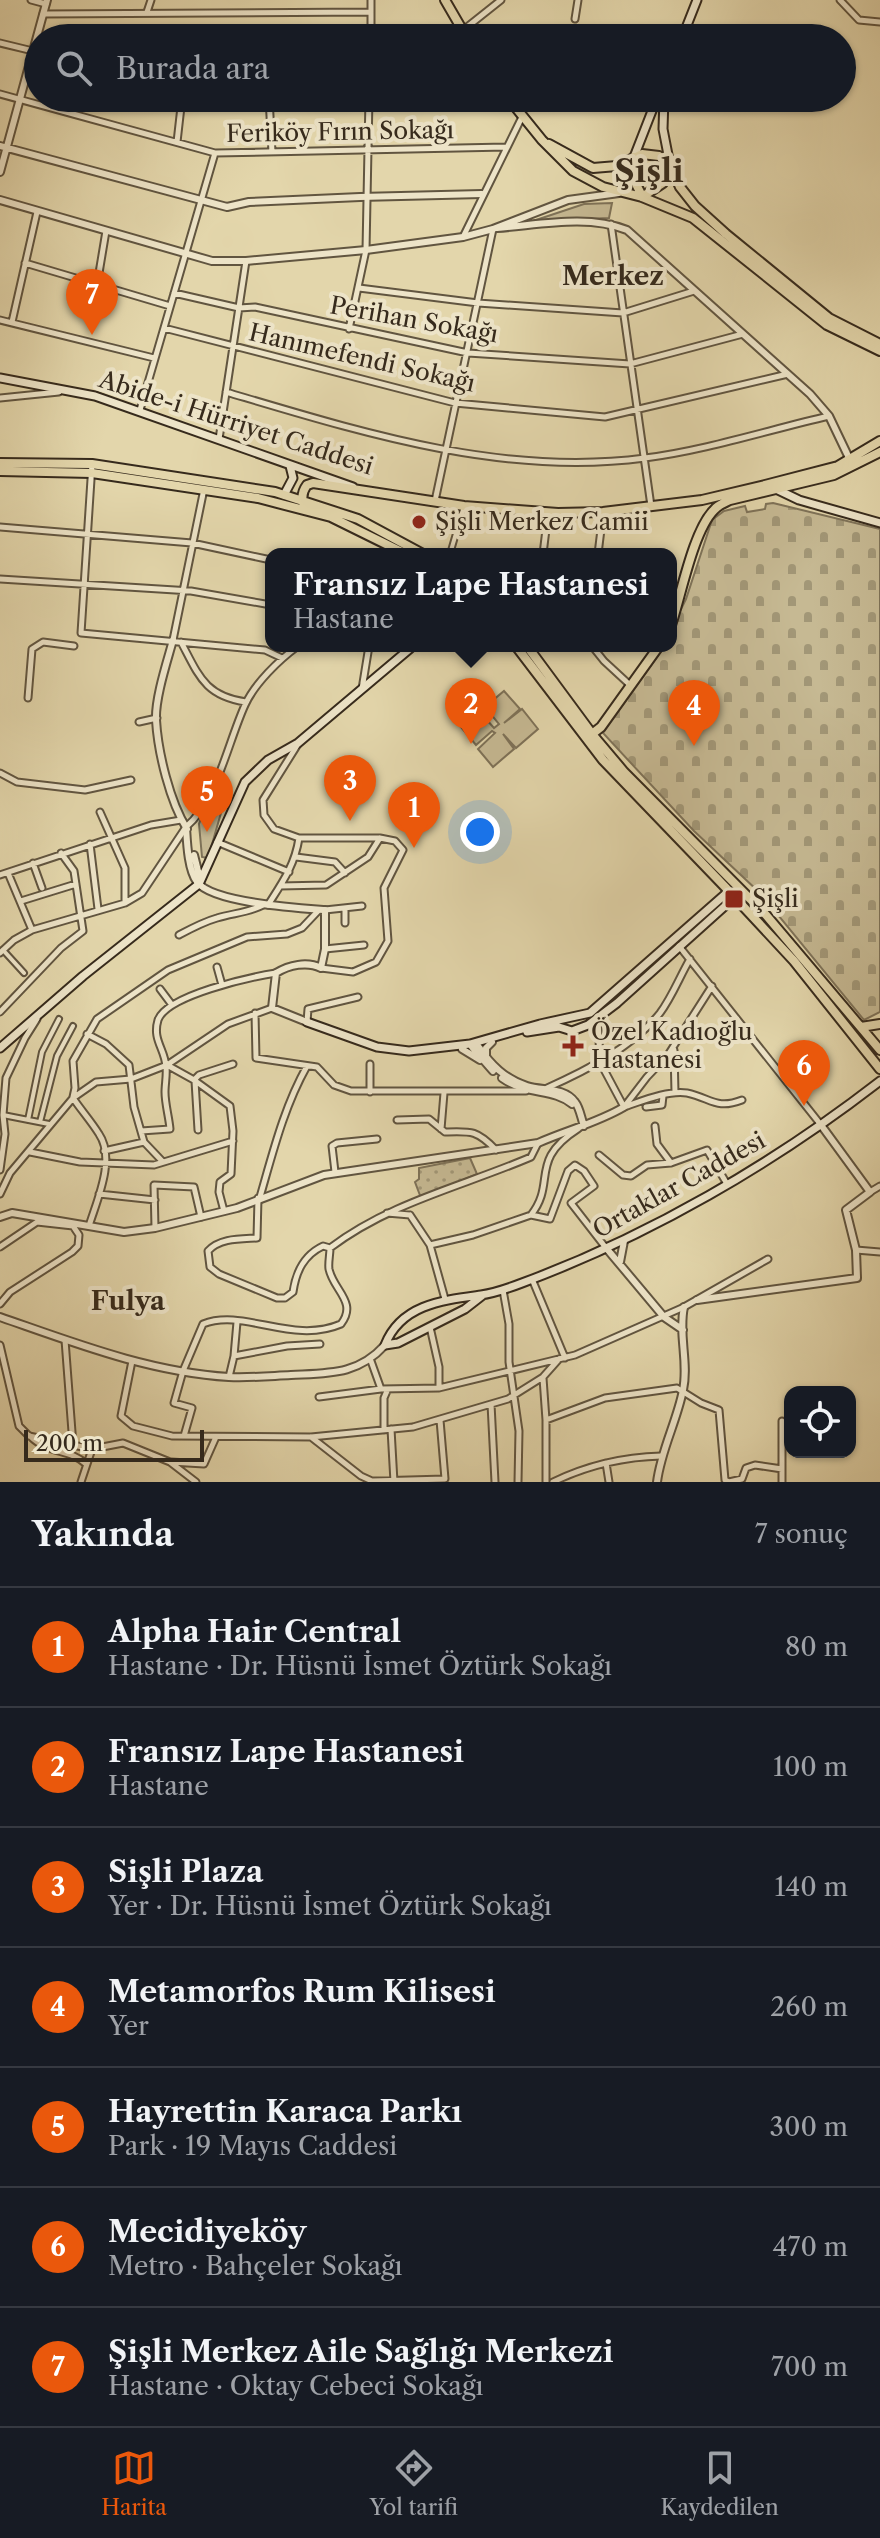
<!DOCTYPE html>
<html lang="tr">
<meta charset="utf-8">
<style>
body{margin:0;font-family:"Libre Caslon Text",serif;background:#242831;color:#f1f3f6}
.controls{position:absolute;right:24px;bottom:24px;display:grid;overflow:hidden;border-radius:16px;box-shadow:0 2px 6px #0004}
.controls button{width:72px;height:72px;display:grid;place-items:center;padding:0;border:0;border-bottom:2px solid #363941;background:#171b24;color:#f1f3f6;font:40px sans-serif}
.scale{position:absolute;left:24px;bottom:20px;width:180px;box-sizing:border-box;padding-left:8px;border:4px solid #362a1c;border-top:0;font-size:22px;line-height:28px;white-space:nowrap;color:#362a1c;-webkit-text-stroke:6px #ede4c8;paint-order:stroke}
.you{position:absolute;left:480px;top:832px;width:28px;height:28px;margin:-20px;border:6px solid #fff;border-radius:50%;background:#1a73e8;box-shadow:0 0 0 12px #1a73e833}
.badge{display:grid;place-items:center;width:52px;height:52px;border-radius:50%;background:#ea580c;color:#fff;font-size:26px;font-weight:700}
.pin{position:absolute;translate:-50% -66px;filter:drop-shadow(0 2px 4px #0008)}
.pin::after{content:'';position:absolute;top:42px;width:28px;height:24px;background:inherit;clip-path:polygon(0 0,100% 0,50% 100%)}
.popup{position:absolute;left:265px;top:548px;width:412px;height:104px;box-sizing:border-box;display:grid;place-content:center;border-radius:16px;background:#171b24;filter:drop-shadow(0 2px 6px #0005);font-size:26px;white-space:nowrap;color:#9ea1a6}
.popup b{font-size:30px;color:#f1f3f6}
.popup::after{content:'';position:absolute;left:50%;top:100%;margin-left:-16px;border:16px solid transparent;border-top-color:#171b24}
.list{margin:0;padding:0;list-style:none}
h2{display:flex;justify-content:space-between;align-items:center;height:104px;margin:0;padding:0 32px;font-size:34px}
h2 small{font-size:26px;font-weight:400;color:#9ea1a6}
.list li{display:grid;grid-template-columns:52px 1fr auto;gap:24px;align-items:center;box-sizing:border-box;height:120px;padding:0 32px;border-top:2px solid #363941}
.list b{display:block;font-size:30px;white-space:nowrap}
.list p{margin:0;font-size:26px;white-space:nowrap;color:#9ea1a6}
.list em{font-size:26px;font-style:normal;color:#9ea1a6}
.icon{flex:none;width:44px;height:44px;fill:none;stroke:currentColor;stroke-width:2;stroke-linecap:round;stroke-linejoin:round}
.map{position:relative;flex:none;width:880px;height:1482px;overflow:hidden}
.search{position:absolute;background:#171b24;box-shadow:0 2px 6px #0004;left:24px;right:24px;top:24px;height:88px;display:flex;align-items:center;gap:20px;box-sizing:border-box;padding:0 28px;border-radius:44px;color:#9ea1a6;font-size:30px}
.sheet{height:944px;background:#171b24}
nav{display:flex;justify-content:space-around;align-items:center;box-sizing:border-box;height:112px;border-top:2px solid #363941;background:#171b24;font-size:22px;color:#9ea1a6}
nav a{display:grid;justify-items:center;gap:4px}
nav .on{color:#ea580c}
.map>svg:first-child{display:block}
.grass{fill:url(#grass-dots);stroke:#7e7258;stroke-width:2}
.cemetery{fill:url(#cemetery-stones);stroke:#7e7258;stroke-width:2}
.green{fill:#c6b993;stroke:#7e7258;stroke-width:2}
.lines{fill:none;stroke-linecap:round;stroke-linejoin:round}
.pedestrian-casing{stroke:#615540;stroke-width:8}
.minor-casing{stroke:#615540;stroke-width:9}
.tertiary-casing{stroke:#615540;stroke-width:10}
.secondary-casing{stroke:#362a1c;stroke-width:11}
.primary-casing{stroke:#362a1c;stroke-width:12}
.pedestrian{stroke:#ede4c8;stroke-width:4}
.minor{stroke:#ede4c8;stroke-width:5}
.tertiary{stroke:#ede4c8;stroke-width:6}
.secondary{stroke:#ede4c8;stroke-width:7}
.primary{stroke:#e3d6ab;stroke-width:8}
.poi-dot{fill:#8f2418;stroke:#ede4c8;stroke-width:3}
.labels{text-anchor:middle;stroke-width:8;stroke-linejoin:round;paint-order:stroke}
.street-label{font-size:24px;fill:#362a1c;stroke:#ede4c8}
.poi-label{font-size:24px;fill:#362a1c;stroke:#ede4c8;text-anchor:start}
.neighbourhood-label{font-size:26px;font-weight:bold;fill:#362a1c;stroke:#ede4c8}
.district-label{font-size:32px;font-weight:bold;fill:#362a1c;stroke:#ede4c8}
</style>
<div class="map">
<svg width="880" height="1482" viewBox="0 0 880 1482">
<defs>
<pattern id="grass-dots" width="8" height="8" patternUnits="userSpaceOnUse" patternTransform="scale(2)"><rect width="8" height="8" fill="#c6b993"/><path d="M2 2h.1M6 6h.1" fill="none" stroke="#a29777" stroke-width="1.8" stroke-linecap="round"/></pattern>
<pattern id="cemetery-stones" width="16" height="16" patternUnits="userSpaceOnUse" patternTransform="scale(2)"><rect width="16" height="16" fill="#c6b993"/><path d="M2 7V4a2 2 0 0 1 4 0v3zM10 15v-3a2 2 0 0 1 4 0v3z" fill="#a29777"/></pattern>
</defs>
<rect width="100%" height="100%" fill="#e3d6ab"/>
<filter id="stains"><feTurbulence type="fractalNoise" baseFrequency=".0025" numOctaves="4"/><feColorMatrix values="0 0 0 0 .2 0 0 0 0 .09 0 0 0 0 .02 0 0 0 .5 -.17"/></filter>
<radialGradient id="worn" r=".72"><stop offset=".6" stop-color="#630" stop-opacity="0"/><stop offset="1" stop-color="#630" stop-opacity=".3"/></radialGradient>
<!-- grass -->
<path class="grass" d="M 470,1158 L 477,1174 L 421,1198 L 415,1182 L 419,1179 L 419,1168 Z"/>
<!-- cemetery -->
<path class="cemetery" d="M 773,503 L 880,529 L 880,1012 L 864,1020 L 760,893 L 694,831 L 603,733 L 665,646 L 671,646 L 672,627 L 686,599 L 712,520 L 724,511 L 745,506 L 747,512 L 765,509 L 766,504 Z"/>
<!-- green -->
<path class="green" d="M 612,203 L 609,218 L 533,221 L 584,204 Z
M 504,691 L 520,709 L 504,723 L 522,709 L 538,729 L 516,748 L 503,734 L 514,749 L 493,767 L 478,749 L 495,733 L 492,731 L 476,745 L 461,727 L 479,711 L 494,728 L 499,724 L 485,707 Z
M 210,793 L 225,799 L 208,858 L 202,857 L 199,824 Z"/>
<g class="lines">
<defs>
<path id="pedestrian" d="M 450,554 L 464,506
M 3,950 L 24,973
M 3,1115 L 49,1124
M 28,1120 L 42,1052 L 59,1019
M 40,1122 L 57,1056 L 73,1026"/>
<path id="minor" d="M 31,0 L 46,4
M 840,0 L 859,20 L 880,22
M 147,12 L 151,0
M 43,14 L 371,12
M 575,19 L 578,0
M 371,29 L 462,31 L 501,0
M 371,38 L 371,0
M 0,43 L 33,51
M 0,94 L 215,153 L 506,147
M 269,98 L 272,152
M 269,103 L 508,98
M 177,142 L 182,98
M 611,224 L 651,506
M 463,237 L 522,117
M 25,263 L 170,306
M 97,285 L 106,231
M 359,288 L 478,303 L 623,313 L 694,291
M 174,293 L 239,308 L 255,307 L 468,353 L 630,364 L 743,334
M 0,320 L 154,358
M 12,322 L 37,212
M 164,328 L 455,403 L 605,417 L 788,374
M 349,329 L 366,250 L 369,98
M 226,392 C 361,432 502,477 645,458 C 707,450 768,430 829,416
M 0,398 L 59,392
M 140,410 L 215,153
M 219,439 L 246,261
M 92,464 L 81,633 L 265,650 L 282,658
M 435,501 L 493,229
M 0,527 L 192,543 L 271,560
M 543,554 L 548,513
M 598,554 L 603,513
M 0,579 L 191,591 L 271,605
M 173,640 L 204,489
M 181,642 C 199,676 205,696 246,702
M 592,646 L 604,661 L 630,685
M 362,689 L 369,646
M 28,698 L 32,649 L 43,642 L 74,646
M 139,722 L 157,718
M 298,744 L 263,800 L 264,815 L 274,829 L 299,838 L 380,838 L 395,841 L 403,850 L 384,888 L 388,941 L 376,962 L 353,972 L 321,968
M 0,773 L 17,782 L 85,790 L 131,780
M 100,812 L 125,868 L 125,903
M 217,842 L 289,872
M 90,844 L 98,909
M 296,857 L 335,862 L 345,873
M 33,863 L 42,888
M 8,873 L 32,930
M 0,875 L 151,825 L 181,820
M 280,886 L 326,885 L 368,857 L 380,838
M 21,901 L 76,884
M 268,905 C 282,883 295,865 299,838
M 345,908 L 345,923
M 325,910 L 362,906
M 179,935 C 192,928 203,922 217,918 C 233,913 248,913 263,905
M 679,946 L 821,1125
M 325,949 L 364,945
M 0,953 L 14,940 L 32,930 L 125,903 L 142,893 L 186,827 C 217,801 228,742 245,705 C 255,683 279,660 298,646
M 217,967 L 222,985
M 160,989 L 172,1005
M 0,1012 L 61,948 L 83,931 L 74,871 L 61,853
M 255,1013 L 256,1058 L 317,1067 L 334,1085 L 351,1091 L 526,1091
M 598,1018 L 600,1062 L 624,1107
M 307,1022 L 308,1009 L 358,997
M 87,1034 L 106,1044 L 129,1065 L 134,1107 L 144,1142 L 163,1162
M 674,1050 L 675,1093
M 370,1064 L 370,1092
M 167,1065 L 194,1080 L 230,1106 L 233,1131 L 231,1174 L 220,1182 L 219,1192 L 224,1211
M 194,1080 L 199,1075 L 233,1064
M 195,1081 L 198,1130
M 547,1088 C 585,1071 633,1047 660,1013 C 672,997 680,976 690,959
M 73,1097 L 75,1088 L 73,1061 L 97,1019 L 168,970 L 247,937 L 287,934 L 302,928 L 319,910
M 73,1098 C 81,1110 91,1121 99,1134 C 116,1159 97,1200 89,1226
M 624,1107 L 647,1077 L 668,1055 L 712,986
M 624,1107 C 642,1101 668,1090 687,1093 C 711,1098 716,1110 742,1100
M 646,1107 L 662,1105 L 663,1096
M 397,1120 L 429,1119 L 445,1132 C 471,1131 477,1130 496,1150
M 655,1126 L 657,1144 L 671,1163
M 441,1129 L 444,1093
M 141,1131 L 170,1129 C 169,1117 165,1104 165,1092 C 165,1084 167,1075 166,1067 C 165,1049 152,1040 158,1020 C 167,995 251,977 276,973
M 104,1151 L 144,1142
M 30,1152 L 80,1162 L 154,1165 L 233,1141
M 599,1155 L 623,1175 L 631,1176 L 647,1165 L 671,1163 L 707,1150 L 727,1184
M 0,1170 L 5,1134 L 3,1115 L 6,1078 L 25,1038 L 37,1019
M 335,1172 L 332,1146 L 337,1143 L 377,1139
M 870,1192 L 880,1186
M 0,1194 L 10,1173 L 73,1098 L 96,1082 L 131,1079 L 167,1065 L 228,1024 L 272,1008
M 99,1194 L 155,1200
M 260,1197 C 273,1152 284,1107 307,1066
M 258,1198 L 257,1238 C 240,1239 220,1238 208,1251 L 210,1267 L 219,1274 L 277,1298 L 285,1298 L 293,1292 C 296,1271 304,1255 323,1246 L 330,1248
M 387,1213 L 410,1215
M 410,1215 L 430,1245 L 445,1299
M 531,1215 L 550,1219 L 568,1171 L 575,1165 L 584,1171 L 594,1186 L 571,1203 L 606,1248
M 531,1215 C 557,1182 528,1161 578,1129
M 155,1228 L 154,1185 L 194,1187 L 201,1217
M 430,1245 L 473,1235 L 531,1215
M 0,1247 L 37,1222 L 73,1226 L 79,1235 L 78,1246 L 72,1252 L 10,1292 L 0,1304
M 856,1250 L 880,1252
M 532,1279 L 565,1358
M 503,1290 L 509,1324 L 509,1362 L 519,1431 L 518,1482
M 430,1327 L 439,1367 L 439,1388
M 65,1340 L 73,1445
M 0,1345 L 19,1426 L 29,1436 L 92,1449
M 234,1356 L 237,1322
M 132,1361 L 121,1416 L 133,1426 L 172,1436 L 311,1437 L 413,1427 L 508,1399 L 543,1377 L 559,1359
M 371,1361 L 381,1389
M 229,1377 L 234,1356 L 287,1346 L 320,1344
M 543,1378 L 546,1420 L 546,1482
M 319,1397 L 381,1389 L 439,1388 L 575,1355 L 684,1307 L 768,1259
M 491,1404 L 495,1482
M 546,1420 L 605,1398 L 677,1388 L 701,1403 L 719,1410 L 725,1480 L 729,1482 L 742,1479 L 746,1468 L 755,1465 L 782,1469
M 782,1421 L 782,1482
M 391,1429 L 394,1482
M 384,1430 L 384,1398 L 387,1391
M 30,1436 C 49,1455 69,1448 86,1464
M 184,1436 L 192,1408 L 174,1403 L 183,1371 L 203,1324 C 244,1308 292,1345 341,1324 C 358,1302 333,1290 329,1269 C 328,1263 330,1255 330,1248 C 391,1202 461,1187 531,1157 L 538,1143
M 311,1437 L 361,1476 L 372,1481 L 445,1479 L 440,1420
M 171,1462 L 204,1464 L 216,1437
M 606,1463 L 609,1482
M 81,1482 L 92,1449 L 123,1443 L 170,1462 L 196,1482
M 553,1482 C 588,1465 623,1457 661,1456"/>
<path id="tertiary" d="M 0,146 L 227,207 L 249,202 L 360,197 L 482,194
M 0,172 L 47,0
M 0,200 L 212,261 L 246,261 L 366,250 L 463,237 L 493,229 L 568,200 L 619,193
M 497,228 C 539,225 587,214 627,230 L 810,394 L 829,416 L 850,460
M 173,640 C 167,662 155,698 156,720 C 158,753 170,802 187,829
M 186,827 C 187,843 188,870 197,882 C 213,903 298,908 325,910 L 325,949 L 321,968 C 307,961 289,965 276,973 L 272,1008 L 307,1022
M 194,855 L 200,879
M 478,1046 C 491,1065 505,1079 527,1086 C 543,1091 564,1087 575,1102 C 580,1108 581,1118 584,1126
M 472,1047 L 493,1071
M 462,1049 L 480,1060
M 486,1056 L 486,1048 L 492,1042
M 502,1078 C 527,1096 553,1088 572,1104
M 0,1217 L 12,1213 L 124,1232 L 155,1228 L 237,1208 L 324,1175 L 538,1143 C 567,1130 597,1123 624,1107
M 607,1249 L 664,1317 L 683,1330
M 620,1262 L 624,1241
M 697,1300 L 857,1278 L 856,1250 L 846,1210 L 870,1192 L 821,1125
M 0,1317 C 75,1343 149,1372 229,1377 C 250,1378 270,1376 291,1375 C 329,1373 358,1375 385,1345
M 657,1482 C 661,1450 677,1421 683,1390 C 689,1363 678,1334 684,1307"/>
<path id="secondary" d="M 682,38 L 697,0
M 664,98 L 663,129 L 670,165
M 634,157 L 657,98
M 0,378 L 95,396 L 353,487
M 776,489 L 799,500 L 880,523
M 284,495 L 293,478 L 290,466
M 307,1022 L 377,1047 L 409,1051 L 470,1044 L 540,1024 L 590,1013 L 729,891
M 527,1032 L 559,1027 L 572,1031 L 588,1025 L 617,1003 L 735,897
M 0,1048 L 83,976 L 199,884 L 245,782 L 268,760 L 298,743 L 413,646
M 483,1295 L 465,1309 L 398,1343 L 385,1345 C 401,1304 444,1300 481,1295 C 495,1293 509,1288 522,1283 C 649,1236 773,1164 880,1081"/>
<path id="primary" d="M 445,0 L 467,38
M 508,98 L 542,140 L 573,171 L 603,187 L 642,197 L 693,218 L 827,325 L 880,351
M 549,144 L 593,168 L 617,166 L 642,154 L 659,156 L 670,165 L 680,187 L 695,206 L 726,234 L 829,318 L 880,344
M 634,157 L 632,176 L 642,196
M 642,197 L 663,183 L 670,166
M 0,463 L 92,464 L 275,492 L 358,519 L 423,554
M 0,471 L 92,473 L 258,498 L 331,517 L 406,554
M 307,510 C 301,502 301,493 307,485 L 313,483 L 464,506 L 558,513 L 603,512 L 702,500 L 765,485 L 838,466 L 880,441
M 671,625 C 681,596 693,531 714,510 C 718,505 724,503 730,500 L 834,475 L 880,452
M 516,646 L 603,760 L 729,891 L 794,961 L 880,1069
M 527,646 L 592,734 L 624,772 L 766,915 L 880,1050
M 592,734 L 601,727 L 659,646
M 861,1027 L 880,1024"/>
</defs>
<!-- pedestrian casing -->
<use href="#pedestrian" class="pedestrian-casing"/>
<!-- minor casing -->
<use href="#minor" class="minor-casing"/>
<!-- tertiary casing -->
<use href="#tertiary" class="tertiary-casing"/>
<!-- secondary casing -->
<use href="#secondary" class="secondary-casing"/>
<!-- primary casing -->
<use href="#primary" class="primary-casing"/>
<!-- pedestrian -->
<use href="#pedestrian" class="pedestrian"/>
<!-- minor -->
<use href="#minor" class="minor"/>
<!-- tertiary -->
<use href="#tertiary" class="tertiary"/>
<!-- secondary -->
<use href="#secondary" class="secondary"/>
<!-- primary -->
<use href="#primary" class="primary"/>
</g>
<!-- markers -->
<g class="poi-dot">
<circle cx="419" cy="522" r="8"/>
<rect x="724" y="889" width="20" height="20" rx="4"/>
<path d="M569 1034h8v8h8v8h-8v8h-8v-8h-8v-8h8z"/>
</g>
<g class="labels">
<!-- street labels -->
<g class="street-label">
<text transform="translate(340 132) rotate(-1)" y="8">Feriköy Fırın Sokağı</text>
<text transform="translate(414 320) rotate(10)" y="8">Perihan Sokağı</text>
<text transform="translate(362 358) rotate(13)" y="8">Hanımefendi Sokağı</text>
<text transform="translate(236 423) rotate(18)" y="8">Abide-i Hürriyet Caddesi</text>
<text transform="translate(679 1185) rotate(-29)" y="8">Ortaklar Caddesi</text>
</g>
<!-- poi labels -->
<g class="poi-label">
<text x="435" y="530">Şişli Merkez Camii</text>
<text x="752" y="907">Şişli</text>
<text x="591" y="1040">Özel Kadıoğlu<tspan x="591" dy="28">Hastanesi</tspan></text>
</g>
<!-- neighbourhood labels -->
<g class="neighbourhood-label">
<text x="613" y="285">Merkez</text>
<text x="128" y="1310">Fulya</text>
</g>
<!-- district labels -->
<g class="district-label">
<text x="649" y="182">Şişli</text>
</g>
</g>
<rect width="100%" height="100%" filter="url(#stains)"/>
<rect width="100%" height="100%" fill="url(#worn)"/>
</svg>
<div class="controls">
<button><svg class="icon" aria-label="locate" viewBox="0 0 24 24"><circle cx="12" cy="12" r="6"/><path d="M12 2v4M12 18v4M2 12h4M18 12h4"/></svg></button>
</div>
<div class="scale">200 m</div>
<div class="you"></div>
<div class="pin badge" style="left:414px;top:848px">1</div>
<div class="pin badge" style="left:471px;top:744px">2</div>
<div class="popup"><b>Fransız Lape Hastanesi</b>Hastane</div>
<div class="pin badge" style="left:350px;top:821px">3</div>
<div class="pin badge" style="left:694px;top:746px">4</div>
<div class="pin badge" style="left:207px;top:832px">5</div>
<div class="pin badge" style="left:804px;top:1106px">6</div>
<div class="pin badge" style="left:92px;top:335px">7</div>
<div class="search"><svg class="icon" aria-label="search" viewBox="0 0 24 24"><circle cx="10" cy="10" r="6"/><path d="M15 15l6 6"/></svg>Burada ara</div>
</div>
<section class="sheet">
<h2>Yakında<small>7 sonuç</small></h2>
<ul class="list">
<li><span class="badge">1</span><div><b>Alpha Hair Central</b><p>Hastane · Dr. Hüsnü İsmet Öztürk Sokağı</p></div><em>80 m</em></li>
<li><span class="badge">2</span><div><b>Fransız Lape Hastanesi</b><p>Hastane</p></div><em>100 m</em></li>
<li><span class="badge">3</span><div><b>Sişli Plaza</b><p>Yer · Dr. Hüsnü İsmet Öztürk Sokağı</p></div><em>140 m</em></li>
<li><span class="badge">4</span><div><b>Metamorfos Rum Kilisesi</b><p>Yer</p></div><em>260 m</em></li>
<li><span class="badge">5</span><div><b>Hayrettin Karaca Parkı</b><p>Park · 19 Mayıs Caddesi</p></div><em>300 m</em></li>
<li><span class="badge">6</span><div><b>Mecidiyeköy</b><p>Metro · Bahçeler Sokağı</p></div><em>470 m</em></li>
<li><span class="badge">7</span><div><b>Şişli Merkez Aile Sağlığı Merkezi</b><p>Hastane · Oktay Cebeci Sokağı</p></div><em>700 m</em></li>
</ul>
</section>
<nav>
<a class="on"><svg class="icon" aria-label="map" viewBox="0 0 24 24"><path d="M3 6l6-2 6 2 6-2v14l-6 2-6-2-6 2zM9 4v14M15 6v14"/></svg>Harita</a>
<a><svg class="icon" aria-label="directions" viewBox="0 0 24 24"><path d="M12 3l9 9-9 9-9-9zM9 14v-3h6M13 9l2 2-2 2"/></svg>Yol tarifi</a>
<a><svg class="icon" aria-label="saved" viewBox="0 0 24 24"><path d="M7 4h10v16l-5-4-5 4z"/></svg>Kaydedilen</a>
</nav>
